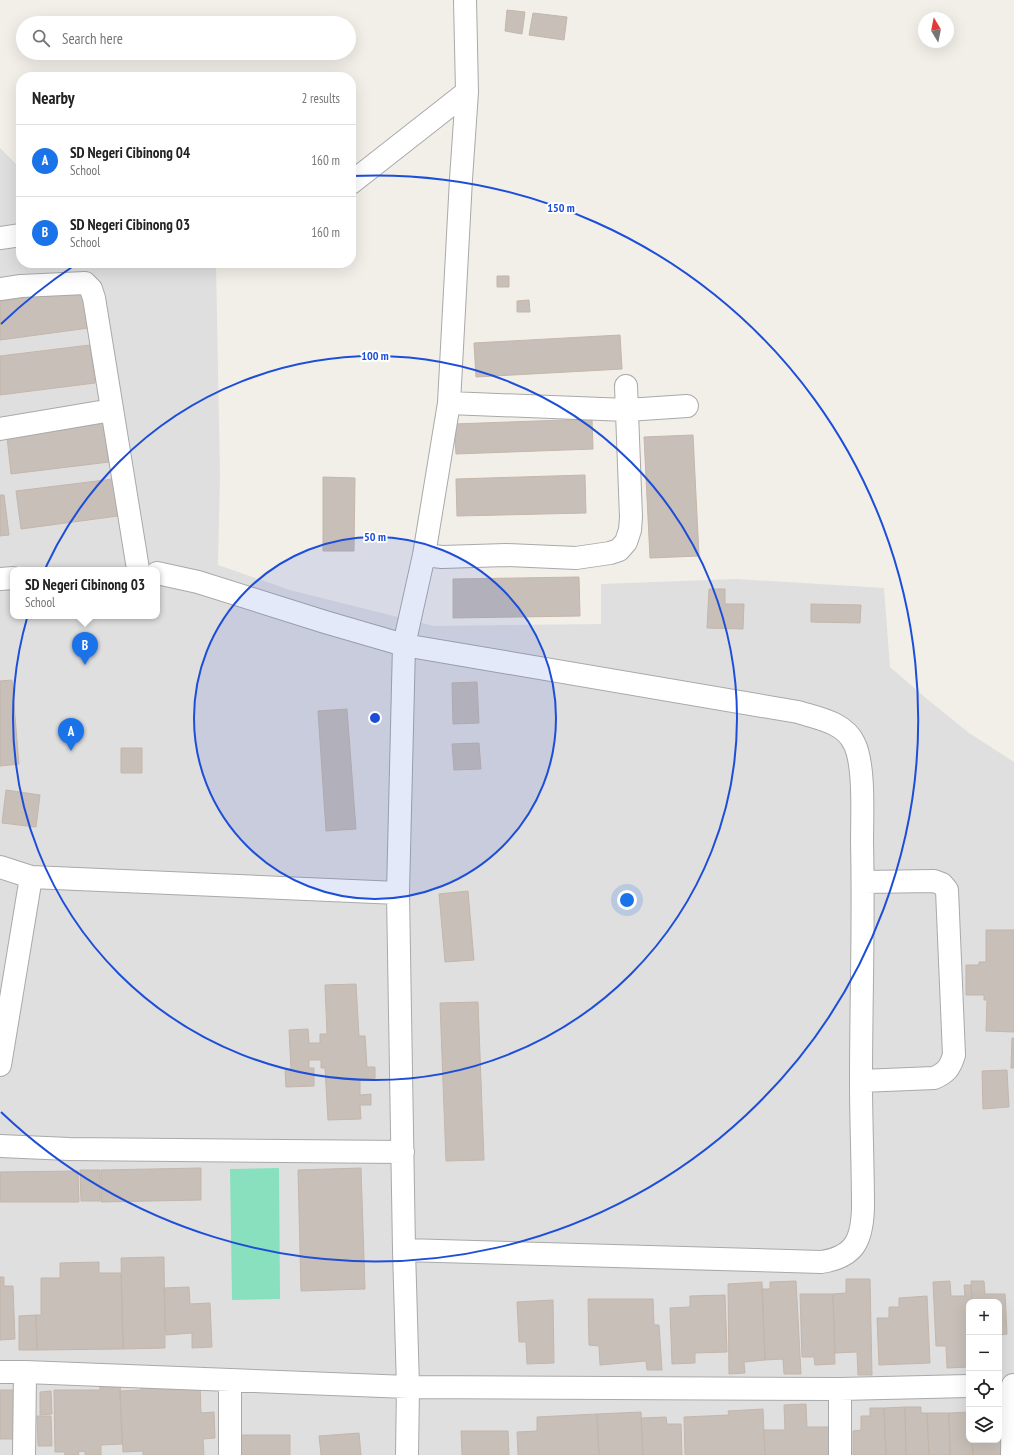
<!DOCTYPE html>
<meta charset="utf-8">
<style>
body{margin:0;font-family:"PT Sans Narrow",sans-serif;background:#f6f6f6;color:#222}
.controls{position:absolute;right:12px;bottom:12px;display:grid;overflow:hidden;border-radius:8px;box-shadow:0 4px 16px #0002}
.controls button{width:36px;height:36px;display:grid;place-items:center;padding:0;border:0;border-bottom:1px solid #e0e0e0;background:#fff;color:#222;font:20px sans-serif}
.compass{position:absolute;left:918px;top:12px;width:36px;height:36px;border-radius:50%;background:#fff;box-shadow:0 4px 16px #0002;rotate:350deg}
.you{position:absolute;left:627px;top:900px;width:14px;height:14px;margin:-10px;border:3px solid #fff;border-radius:50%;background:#1a73e8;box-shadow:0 0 0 6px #1a73e833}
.badge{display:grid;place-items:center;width:26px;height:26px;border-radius:50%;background:#1a73e8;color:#fff;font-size:13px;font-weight:700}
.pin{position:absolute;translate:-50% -33px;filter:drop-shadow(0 1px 2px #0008)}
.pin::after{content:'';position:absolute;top:21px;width:14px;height:12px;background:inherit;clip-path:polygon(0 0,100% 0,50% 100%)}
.popup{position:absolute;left:10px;top:567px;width:150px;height:52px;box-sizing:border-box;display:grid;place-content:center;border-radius:8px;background:#fff;filter:drop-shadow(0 1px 3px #0005);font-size:13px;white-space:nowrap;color:#767676}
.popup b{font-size:15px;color:#222}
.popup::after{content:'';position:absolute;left:50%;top:100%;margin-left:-8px;border:8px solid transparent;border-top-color:#fff}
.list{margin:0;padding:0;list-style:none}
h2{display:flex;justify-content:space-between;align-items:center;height:52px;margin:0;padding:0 16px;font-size:17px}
h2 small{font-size:13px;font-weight:400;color:#767676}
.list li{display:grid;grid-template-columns:26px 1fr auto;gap:12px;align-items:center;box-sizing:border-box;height:72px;padding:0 16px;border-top:1px solid #e0e0e0}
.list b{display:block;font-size:15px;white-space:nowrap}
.list p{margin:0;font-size:13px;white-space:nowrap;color:#767676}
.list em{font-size:13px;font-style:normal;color:#767676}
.icon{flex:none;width:22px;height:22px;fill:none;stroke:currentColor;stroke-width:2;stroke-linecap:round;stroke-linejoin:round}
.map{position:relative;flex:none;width:1014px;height:1455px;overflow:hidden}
.search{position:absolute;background:#fff;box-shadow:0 4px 16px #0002;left:16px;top:16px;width:340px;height:44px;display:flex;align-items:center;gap:10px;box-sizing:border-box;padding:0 14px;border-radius:22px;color:#767676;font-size:15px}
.panel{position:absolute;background:#fff;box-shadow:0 4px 16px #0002;left:16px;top:72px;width:340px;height:196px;border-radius:16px}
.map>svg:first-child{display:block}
.residential{fill:#e0dfdf;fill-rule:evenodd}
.pitch{fill:#88e0be}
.building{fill:#c7bfb8;stroke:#c4b6ab}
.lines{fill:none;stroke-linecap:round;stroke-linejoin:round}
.minor-casing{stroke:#a9a9a9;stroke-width:24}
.minor{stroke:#fff;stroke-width:22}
.ring{fill:none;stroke:#1d4ed8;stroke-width:2}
.centre{fill:#1d4ed8;stroke:#fff;stroke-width:2}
.ring-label{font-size:12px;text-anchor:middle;font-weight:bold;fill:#1d4ed8;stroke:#fff;stroke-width:4;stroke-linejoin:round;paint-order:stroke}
</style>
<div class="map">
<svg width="1014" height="1455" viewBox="0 0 1014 1455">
<rect width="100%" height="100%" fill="#f2efe9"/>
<!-- residential -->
<path class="residential" d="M 0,148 L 21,169 L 21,263 L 216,263 L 220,475 L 218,565 L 290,590 L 434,626 L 601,624 L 601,584 L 736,579 L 884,588 L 890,667 L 927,699 L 969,733 L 1014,762 L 1014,1455 L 0,1455 ZM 13,570 L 157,570 L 157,616 L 13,616 ZM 969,1302 L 999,1302 L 999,1440 L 969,1440 Z"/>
<!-- pitch -->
<path class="pitch" d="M 279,1168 L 280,1299 L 232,1300 L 230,1169 Z"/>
<!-- building -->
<path class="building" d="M 507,10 L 525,12 L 522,34 L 505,31 Z
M 533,13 L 567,17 L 564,40 L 529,35 Z
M 497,276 L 509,276 L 509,287 L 497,287 Z
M 84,290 L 89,328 L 0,340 L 0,301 Z
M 529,300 L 530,312 L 517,312 L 517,301 Z
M 620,335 L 622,369 L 476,377 L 474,343 Z
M 90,345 L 95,383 L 0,395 L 0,356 Z
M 592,419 L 593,449 L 456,454 L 454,424 Z
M 104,423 L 109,462 L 11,474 L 7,437 Z
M 693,435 L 699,556 L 650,558 L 644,437 Z
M 585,475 L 586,513 L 457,516 L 456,479 Z
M 323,477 L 355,478 L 354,551 L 323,551 Z
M 113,479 L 118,516 L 21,529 L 16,491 Z
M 0,495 L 4,495 L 9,535 L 0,536 Z
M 579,577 L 580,616 L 453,618 L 453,579 Z
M 709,589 L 725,589 L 725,604 L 744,604 L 743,629 L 707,628 Z
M 811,604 L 861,605 L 860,623 L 811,622 Z
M 12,680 L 19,764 L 0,766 L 0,681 Z
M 477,682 L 479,723 L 453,724 L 452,683 Z
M 347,709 L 356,829 L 326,831 L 318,711 Z
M 479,743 L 481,769 L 454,770 L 452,744 Z
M 121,748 L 142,748 L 142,773 L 121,773 Z
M 6,790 L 40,795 L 36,827 L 2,823 Z
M 468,891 L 474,960 L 445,962 L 439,894 Z
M 986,930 L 1014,930 L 1014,1032 L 986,1031 L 987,1000 L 984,1000 L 984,995 L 966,995 L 966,965 L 979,965 L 979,962 L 986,962 Z
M 356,984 L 359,1036 L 365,1036 L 367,1067 L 375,1067 L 375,1080 L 360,1080 L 360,1095 L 371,1094 L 371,1105 L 360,1105 L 361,1119 L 328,1120 L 325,1068 L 321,1068 L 321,1060 L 309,1060 L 309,1068 L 314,1068 L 314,1086 L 286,1087 L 285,1069 L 291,1069 L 289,1030 L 308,1029 L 309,1043 L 320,1043 L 320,1034 L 327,1034 L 325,985 Z
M 478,1002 L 484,1160 L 446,1161 L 440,1003 Z
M 1012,1038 L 1014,1038 L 1014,1068 L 1011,1068 Z
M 1007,1070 L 1009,1107 L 983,1109 L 982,1071 Z
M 201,1168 L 201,1200 L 101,1202 L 101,1170 Z
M 361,1168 L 365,1289 L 301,1291 L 298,1170 Z
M 80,1170 L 100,1170 L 100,1201 L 81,1201 Z
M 78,1171 L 79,1202 L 0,1202 L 0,1172 Z
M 164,1257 L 165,1348 L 123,1349 L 121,1258 Z
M 99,1262 L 99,1273 L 121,1273 L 123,1349 L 37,1350 L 36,1315 L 41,1315 L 41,1278 L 60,1278 L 60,1263 Z
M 0,1277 L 4,1277 L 4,1286 L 13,1286 L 15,1339 L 0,1340 Z
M 846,1279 L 870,1279 L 872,1375 L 858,1375 L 857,1352 L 835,1353 L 833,1294 L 846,1293 Z
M 796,1281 L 801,1374 L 784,1374 L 783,1359 L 765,1360 L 762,1289 L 770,1289 L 770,1282 Z
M 950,1281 L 951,1296 L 965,1296 L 964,1285 L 971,1285 L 972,1302 L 969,1302 L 969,1367 L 947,1368 L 946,1346 L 936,1346 L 933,1282 Z
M 971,1281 L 984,1281 L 985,1294 L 1005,1294 L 1007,1334 L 999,1335 L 999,1302 L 972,1302 Z
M 762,1282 L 765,1360 L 744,1362 L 745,1373 L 729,1374 L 728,1284 Z
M 189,1287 L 190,1304 L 210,1303 L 212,1347 L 192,1348 L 192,1333 L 166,1335 L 164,1288 Z
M 800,1294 L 833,1294 L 835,1364 L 815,1365 L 814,1357 L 802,1357 Z
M 725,1295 L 727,1352 L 695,1353 L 695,1363 L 672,1364 L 670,1308 L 690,1307 L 690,1296 Z
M 927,1296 L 930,1363 L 879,1365 L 877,1318 L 889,1318 L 889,1307 L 899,1307 L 899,1298 Z
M 588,1299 L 653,1299 L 654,1325 L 659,1325 L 662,1370 L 647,1370 L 646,1361 L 600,1365 L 599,1346 L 589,1345 Z
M 553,1300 L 554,1363 L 527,1364 L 526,1342 L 519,1342 L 517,1302 Z
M 36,1315 L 37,1350 L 19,1350 L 19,1316 Z
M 165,1384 L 165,1390 L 177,1389 L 200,1384 L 201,1413 L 214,1412 L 215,1438 L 203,1439 L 204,1455 L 143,1455 L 143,1451 L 123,1452 L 120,1391 L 141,1390 L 141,1385 Z
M 100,1385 L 121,1385 L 120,1391 L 122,1444 L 101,1445 L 101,1455 L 85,1455 L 85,1451 L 78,1452 L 79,1455 L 65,1455 L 64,1452 L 55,1452 L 54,1390 L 100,1390 Z
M 0,1390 L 14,1390 L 14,1439 L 0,1439 Z
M 51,1391 L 52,1414 L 40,1415 L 40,1392 Z
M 806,1404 L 807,1427 L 830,1427 L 831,1455 L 765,1455 L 764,1430 L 785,1430 L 784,1405 Z
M 905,1407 L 906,1455 L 886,1455 L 884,1408 Z
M 905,1407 L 921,1407 L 921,1413 L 927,1413 L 929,1455 L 906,1455 Z
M 870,1408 L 884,1408 L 886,1455 L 853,1455 L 853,1431 L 861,1430 L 861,1416 L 870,1416 Z
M 763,1409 L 765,1455 L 685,1455 L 684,1417 L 729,1415 L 728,1411 Z
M 641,1412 L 643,1455 L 599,1455 L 597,1414 Z
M 969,1412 L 969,1440 L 972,1440 L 973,1455 L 950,1455 L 949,1413 Z
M 927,1413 L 949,1413 L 950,1455 L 929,1455 Z
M 597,1414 L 599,1455 L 518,1455 L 517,1432 L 537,1431 L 537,1417 Z
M 37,1416 L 51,1416 L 52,1446 L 38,1446 Z
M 666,1417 L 667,1424 L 681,1424 L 682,1455 L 643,1455 L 641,1418 Z
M 461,1431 L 508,1431 L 509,1455 L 462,1455 Z
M 359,1433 L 361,1455 L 321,1455 L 319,1436 Z
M 239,1435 L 290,1435 L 290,1455 L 239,1455 Z
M 999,1437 L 1007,1437 L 1008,1455 L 973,1455 L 972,1440 L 999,1440 Z"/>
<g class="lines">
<defs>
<path id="minor" d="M 351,183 L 467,92 L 465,0
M 0,238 L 21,235
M 0,289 L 21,286 L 85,283 L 91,289 L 94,298 L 138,569
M 449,403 L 627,410 L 687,406
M 0,429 L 112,410
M 424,555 L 442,557 L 506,555 L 576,558 L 610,553 L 619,550 L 626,542 L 630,530 L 631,517 L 626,386
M 157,573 L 198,582 L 325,622 L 404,645 L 798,712 C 817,718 844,722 854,743 C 865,764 862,817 862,842 C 864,921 861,1001 861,1081 C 861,1123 863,1166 863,1208 C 862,1240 855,1257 821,1262 L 404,1250
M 0,579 L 13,578
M 0,867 L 31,877 L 398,893
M 0,1065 L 31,877
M 861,1081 L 934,1078 C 946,1073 950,1068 954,1055 L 947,890 L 942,884 L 934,881 L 863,882
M 0,1146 L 69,1149 L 403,1152
M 0,1372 L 25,1372 L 408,1387 L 840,1389 L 969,1386
M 840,1389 L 840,1455
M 24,1455 L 25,1372
M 230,1455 L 230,1380
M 407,1455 L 408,1387 L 404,1250 L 398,893 L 404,645 L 424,555 L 449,403 L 461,179 L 467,92
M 1012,1455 L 1013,1385"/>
</defs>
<!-- minor casing -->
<use href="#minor" class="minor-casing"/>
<!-- minor -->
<use href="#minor" class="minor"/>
</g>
<!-- distance rings -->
<circle cx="375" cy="718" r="181" fill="#1d4ed8" fill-opacity=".12"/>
<g class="ring">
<circle cx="375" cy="718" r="181"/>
<circle cx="375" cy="718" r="362"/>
<path d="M1 324A543 543 0 0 1 75 265M351 176A543 543 0 1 1 1 1112"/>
</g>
<circle cx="375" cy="718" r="6" class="centre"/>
<g class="ring-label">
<text x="561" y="212">150 m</text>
<text x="375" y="360">100 m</text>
<text x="375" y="541">50 m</text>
</g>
</svg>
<div class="controls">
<button>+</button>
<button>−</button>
<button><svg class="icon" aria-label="locate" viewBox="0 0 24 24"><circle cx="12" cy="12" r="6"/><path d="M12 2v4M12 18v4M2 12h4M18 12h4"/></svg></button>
<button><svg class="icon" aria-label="layers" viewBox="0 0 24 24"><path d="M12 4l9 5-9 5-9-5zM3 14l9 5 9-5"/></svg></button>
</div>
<svg class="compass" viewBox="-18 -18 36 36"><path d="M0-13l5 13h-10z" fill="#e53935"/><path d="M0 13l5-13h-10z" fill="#767676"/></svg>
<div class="you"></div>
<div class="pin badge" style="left:71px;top:751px">A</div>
<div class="pin badge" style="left:85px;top:665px">B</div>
<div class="popup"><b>SD Negeri Cibinong 03</b>School</div>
<div class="search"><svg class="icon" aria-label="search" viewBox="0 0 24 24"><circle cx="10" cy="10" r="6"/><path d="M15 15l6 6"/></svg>Search here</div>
<section class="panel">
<h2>Nearby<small>2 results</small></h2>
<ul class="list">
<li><span class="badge">A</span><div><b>SD Negeri Cibinong 04</b><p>School</p></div><em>160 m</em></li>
<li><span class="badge">B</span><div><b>SD Negeri Cibinong 03</b><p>School</p></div><em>160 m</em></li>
</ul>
</section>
</div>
